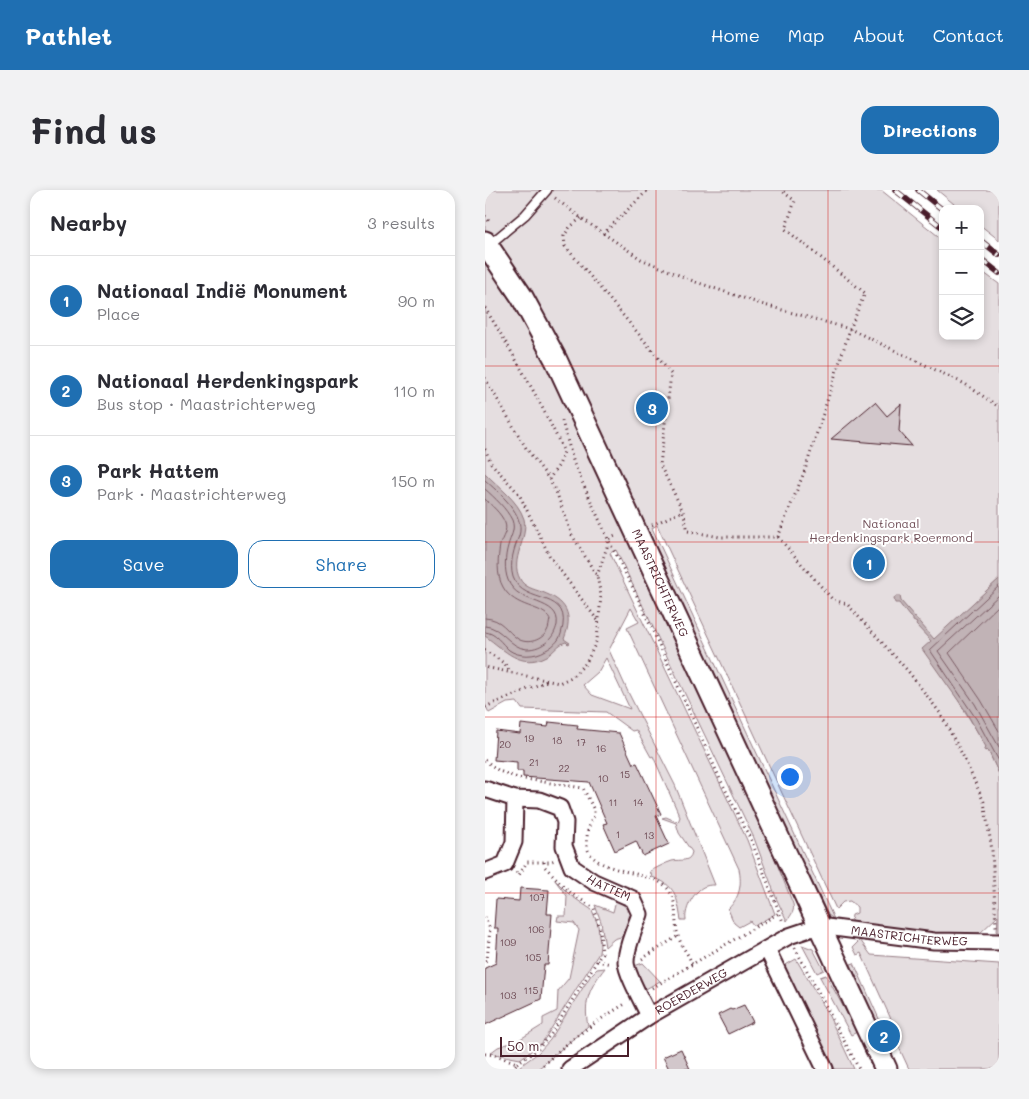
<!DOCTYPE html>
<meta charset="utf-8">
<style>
body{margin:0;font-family:Mali,sans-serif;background:#f2f2f3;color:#2b2b33}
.controls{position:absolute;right:15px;top:15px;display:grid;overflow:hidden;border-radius:10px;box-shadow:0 2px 8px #0003}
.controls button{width:45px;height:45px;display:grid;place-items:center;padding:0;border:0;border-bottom:1px solid #e1e1e2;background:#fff;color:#2b2b33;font:25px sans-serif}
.scale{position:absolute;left:15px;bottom:12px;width:129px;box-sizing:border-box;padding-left:5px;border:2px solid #4a1f2b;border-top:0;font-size:14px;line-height:18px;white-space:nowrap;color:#4a1f2b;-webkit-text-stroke:4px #fff;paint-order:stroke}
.you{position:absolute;left:304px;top:586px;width:18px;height:18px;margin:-12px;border:4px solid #fff;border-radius:50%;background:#1a73e8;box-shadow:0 0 0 8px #1a73e833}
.badge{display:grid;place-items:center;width:32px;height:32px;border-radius:50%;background:#1f6fb2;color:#fff;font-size:16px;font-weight:700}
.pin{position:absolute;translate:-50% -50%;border:2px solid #fff;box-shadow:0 1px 5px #0006}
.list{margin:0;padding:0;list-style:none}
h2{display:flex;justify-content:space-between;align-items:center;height:65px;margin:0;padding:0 20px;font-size:21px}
h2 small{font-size:16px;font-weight:400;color:#7c7c81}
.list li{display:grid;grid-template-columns:32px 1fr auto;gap:15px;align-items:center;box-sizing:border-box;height:90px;padding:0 20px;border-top:1px solid #e1e1e2}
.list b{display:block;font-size:19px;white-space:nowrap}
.list p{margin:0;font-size:16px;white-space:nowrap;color:#7c7c81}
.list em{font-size:16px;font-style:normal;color:#7c7c81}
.actions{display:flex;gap:10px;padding:15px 20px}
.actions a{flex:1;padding:11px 0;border:1px solid #1f6fb2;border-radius:15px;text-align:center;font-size:18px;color:#1f6fb2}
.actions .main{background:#1f6fb2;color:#fff}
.icon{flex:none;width:28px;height:28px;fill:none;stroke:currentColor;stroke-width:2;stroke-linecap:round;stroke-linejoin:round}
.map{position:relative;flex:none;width:514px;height:879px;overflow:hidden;border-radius:15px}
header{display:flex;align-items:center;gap:30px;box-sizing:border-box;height:70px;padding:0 25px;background:#1f6fb2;color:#fff}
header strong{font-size:24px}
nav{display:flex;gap:28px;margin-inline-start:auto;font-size:18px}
.intro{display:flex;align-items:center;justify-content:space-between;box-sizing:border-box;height:120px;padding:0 30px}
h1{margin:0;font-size:35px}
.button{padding:12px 22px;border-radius:15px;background:#1f6fb2;color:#fff;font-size:18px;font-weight:700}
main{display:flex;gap:30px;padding:0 30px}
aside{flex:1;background:#fff;border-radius:15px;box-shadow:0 2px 8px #0003}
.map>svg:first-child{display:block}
.green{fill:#e5dee0;stroke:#987e86;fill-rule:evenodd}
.water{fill:#c1b3b6;stroke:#91787e}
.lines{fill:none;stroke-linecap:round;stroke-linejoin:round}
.shore{stroke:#7a5a63;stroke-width:1}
.building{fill:#d2c7cb;stroke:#4a1f2b}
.service-casing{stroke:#4a1f2b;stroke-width:11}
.minor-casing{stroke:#4a1f2b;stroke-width:19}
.secondary-casing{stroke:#4a1f2b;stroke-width:25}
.path{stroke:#4a1f2b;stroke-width:3;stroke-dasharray:1 4;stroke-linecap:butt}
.service{stroke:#fff;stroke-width:8}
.minor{stroke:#fff;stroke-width:15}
.secondary{stroke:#fff;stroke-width:21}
.rail-casing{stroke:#4a1f2b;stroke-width:5.5}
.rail{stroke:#fff;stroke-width:4;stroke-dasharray:11;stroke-linecap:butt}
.grid{fill:none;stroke:#d62828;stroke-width:1;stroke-opacity:0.55}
.labels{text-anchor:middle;stroke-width:4;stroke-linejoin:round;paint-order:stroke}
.number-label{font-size:10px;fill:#6c4953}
.park-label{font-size:12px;fill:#714f58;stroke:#fff}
.street-label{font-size:12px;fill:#4a1f2b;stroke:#fff}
</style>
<header>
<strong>Pathlet</strong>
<nav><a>Home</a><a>Map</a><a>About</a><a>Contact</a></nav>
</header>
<div class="intro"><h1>Find us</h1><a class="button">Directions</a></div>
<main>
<aside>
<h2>Nearby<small>3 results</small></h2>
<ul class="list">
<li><span class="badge">1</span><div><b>Nationaal Indië Monument</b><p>Place</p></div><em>90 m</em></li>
<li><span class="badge">2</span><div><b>Nationaal Herdenkingspark</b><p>Bus stop · Maastrichterweg</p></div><em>110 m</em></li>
<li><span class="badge">3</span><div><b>Park Hattem</b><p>Park · Maastrichterweg</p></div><em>150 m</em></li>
</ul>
<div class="actions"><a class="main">Save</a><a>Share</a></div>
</aside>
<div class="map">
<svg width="514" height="879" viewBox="0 0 514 879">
<rect width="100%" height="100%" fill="#fff"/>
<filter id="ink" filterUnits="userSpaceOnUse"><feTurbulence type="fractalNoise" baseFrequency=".02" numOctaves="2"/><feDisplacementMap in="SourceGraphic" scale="10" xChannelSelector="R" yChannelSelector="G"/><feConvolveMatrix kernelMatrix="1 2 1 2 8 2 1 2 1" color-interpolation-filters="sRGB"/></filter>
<g filter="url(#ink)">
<!-- green -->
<path class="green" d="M 0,0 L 396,0 L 458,50 L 458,146 L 495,146 L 495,80 L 514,94 L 514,389 L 458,442 L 472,508 L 502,558 L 501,561 L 503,560 L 514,584 L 514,744 L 512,741 L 513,726 L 493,745 C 450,744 408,739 366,732 L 367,725 L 372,723 L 372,717 L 365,711 L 358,712 L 351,719 L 172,335 L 167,338 L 349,729 L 343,725 L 324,685 L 144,352 L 282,649 L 308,714 C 310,721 306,725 302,731 L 292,710 L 269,648 L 131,360 L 125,363 L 262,650 L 290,724 L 269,736 L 265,731 L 254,737 L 249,733 L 243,719 C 255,707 257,695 254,679 L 142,438 L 154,432 L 146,418 L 124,460 L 143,502 L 190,595 L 230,695 C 227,695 224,695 221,696 C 210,699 199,719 201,730 L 196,730 C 192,707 191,695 167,687 L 165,681 C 172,678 180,673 187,671 C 196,669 205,673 207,662 L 194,643 L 191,633 L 177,628 L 181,627 L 193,632 L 195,627 L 168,566 L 166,567 L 151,540 L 147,541 L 121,522 L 37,519 L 32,512 L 22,513 L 4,523 L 0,514 ZM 121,468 L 145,519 L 107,505 L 98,495 L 113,482 Z
M 452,0 L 514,0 L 514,50 L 495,35 L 495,19 L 475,19 Z
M 69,689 L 85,705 L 107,720 L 113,735 L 115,755 L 114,763 L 57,853 L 35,869 L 5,863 L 13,857 L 32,851 L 58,835 L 58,828 L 72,821 L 73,801 L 84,788 L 94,740 L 89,733 L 72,731 L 73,726 L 81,726 L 82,706 Z
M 131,710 C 148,717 143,732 139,746 L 129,749 L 120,757 L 116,732 L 110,715 L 128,722 Z
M 375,750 L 386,765 L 514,774 L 514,879 L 424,879 L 406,840 L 410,838 L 376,763 L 372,765 L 368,757 Z
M 317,755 L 328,759 L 339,780 L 332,783 Z
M 311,769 L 341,820 L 369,879 L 350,879 L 299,776 Z
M 158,773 L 175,791 L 159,800 L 152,787 L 149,776 Z
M 369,773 L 395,831 L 389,834 L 366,774 Z
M 120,778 C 105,797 98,811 103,836 L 53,879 L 31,879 L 53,863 L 65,850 L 106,785 L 112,779 Z
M 341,785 L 372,842 L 366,845 L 335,787 Z"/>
<!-- water -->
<path class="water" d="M 0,283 C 13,297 33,310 39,329 C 44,349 24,369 35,389 C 39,397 48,399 57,402 C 81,411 89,424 79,449 L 85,453 L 83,454 L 81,452 C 73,454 69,462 62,466 C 35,480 20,460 0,446 Z
M 514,389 L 514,584 L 503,560 L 500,561 L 500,558 L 501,557 L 480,520 L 437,459 L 446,451 L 431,435 L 432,433 L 428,431 L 428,429 L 424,426 L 414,413 L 410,413 L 409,409 L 411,406 L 415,406 L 416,411 L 449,449 Z"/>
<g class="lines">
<!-- shore -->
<path class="shore" d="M 0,290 C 14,303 41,324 34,346 C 29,359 24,373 28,387 C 38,417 90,398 76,444 C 74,451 67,457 61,460 C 50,467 34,467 24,460 C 16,453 11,443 0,442
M 0,299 C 10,308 21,318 27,330 C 31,340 25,347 23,356 C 20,366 19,380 23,390 C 32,416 76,408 72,435 C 70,442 68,446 63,451 C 57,456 50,459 42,459 C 24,458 18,437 0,436
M 0,309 C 7,316 16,323 20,333 C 23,341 17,347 15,355 C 13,368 11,385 18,397 C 30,419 58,415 65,429 C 64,433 64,438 62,441 C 57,450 43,455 33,449 C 21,441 18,429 0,428
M 514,396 L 445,460 L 492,530 L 514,571
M 514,405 L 453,461 L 490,514 L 514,557
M 514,415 L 464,463 L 496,510 L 514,541"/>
</g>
<!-- building -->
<path class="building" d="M 390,212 L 402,226 L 416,214 L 414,241 L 427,256 L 346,249 Z
M 64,532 L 93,535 L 92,539 L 134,543 L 148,574 L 152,573 L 176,624 L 171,626 L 184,654 L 158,666 L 151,651 L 130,661 L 118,634 L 122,633 L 104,592 L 38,587 L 38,581 L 32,581 L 32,572 L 9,570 L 11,541 L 35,544 L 36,534 L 63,537 Z
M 35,698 L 64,700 L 62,724 L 67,724 L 63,775 L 59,775 L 56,809 L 0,835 L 0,778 L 11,773 L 13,738 L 9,738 L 11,709 L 34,711 Z
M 259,815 L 268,832 L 243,844 L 233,825 L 245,819 L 247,820 Z
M 196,859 L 205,879 L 184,879 L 178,867 Z"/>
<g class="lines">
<defs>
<path id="service" d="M 4,55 L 40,25 L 62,0"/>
<g id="minor">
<path id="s1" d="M 0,599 L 30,609 L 54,610 L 75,618 L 80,632 L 79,656 L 87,677 L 109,692 L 148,709 L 155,724 C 150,738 141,758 141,772 C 141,783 159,815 164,826"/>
<path d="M 0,682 L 20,674 L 29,652 L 30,609"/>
<path d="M 282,759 L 340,879"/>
<path id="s2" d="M 85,879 L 164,826 L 304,746 L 334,736 L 449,751 L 514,752"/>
</g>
<g id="secondary">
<path id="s3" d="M 0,52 L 37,107 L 71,170 L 401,879"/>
</g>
</defs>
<!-- service casing -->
<use href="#service" class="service-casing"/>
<!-- minor casing -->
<use href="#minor" class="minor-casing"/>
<!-- secondary casing -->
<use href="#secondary" class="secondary-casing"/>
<!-- path -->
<path class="path" d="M 70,8 L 96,28 L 156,69 L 208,91 L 276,114 L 365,139 L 480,194 L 514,217
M 0,26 L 6,34
M 96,28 L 85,37 L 79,46 L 80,56 L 167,160 L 186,184 L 175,275 L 198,321 L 203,341 L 235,347 L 293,347
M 118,44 L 163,0
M 0,118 C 29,165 56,212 79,262 L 74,275 L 64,289
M 0,188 L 41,258 L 64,289 L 72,304 L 87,345 L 112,386 L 116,406 L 112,450 L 101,473 L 87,487 L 74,493 L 0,477
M 77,231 L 89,274 L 123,349 L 152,406 L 236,591 L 267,652 L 298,732
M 0,259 L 6,273 L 34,304 L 65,367 L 113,431
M 167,335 L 198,321
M 293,347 L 348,410 L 362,414 L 423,481 L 455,523 L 478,566 L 499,612 L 507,660 L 511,737
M 293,347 L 320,280 L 365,139 L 380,103 L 300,39 L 310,11 L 296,0
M 112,386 L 122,357 L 123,349 L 133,345
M 0,460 L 20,474 L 26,483
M 0,517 L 62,491
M 0,570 L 14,581 L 33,588 L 98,598 L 109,620 L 109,626 C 104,633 103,639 102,647 C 95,686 168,678 183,699 C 195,715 187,734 195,751 C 198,759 205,766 207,775
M 31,682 L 34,685 L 42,672 L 64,672 L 70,670
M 0,727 L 5,739 L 2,770 L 0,771
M 310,758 L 374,879
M 157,769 L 193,746
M 112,771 L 126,774
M 167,798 L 294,723
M 0,864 L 10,865 L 32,873 L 27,879
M 32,873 L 52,860 L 66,844 L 117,763 L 115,739 L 109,718 L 87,704 L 60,677 L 59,672
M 55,879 C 79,853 110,832 140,814"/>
<!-- service -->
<use href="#service" class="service"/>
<!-- minor -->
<use href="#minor" class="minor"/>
<!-- secondary -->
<use href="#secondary" class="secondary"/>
<defs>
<path id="rail" d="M 410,0 L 458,38
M 433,0 L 458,20
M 495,50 L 514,65
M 495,68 L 514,83"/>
</defs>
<!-- rail casing -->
<use href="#rail" class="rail-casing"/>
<!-- rail -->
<use href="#rail" class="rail"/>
</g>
</g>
<!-- grid -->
<path class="grid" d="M 171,0 L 171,879M 343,0 L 343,879M 0,176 L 514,176M 0,352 L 514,352M 0,527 L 514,527M 0,703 L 514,703"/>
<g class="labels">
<!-- number labels -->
<g class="number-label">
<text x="44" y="552">19</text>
<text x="72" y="554">18</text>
<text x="96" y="556">17</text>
<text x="20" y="558">20</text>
<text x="116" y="562">16</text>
<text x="49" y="576">21</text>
<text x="79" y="582">22</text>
<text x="140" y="588">15</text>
<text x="118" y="592">10</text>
<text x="128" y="616">11</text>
<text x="153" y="616">14</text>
<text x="133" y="648">1</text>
<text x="164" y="649">13</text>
<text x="52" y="711">107</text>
<text x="51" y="743">106</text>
<text x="23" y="756">109</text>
<text x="48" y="771">105</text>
<text x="46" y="804">115</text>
<text x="23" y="809">103</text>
</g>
<!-- park labels -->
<g class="park-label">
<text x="406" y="338">Nationaal<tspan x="406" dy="14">Herdenkingspark Roermond</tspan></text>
</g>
<!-- street labels -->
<g class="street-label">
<text dy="4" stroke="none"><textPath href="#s3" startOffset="384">MAASTRICHTERWEG</textPath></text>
<text dy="4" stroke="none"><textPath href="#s1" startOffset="182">HATTEM</textPath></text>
<text dy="4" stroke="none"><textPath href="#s2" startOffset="379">MAASTRICHTERWEG</textPath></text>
<text dy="4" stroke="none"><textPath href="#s2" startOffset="144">ROERDERWEG</textPath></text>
</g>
</g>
</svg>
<div class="controls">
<button>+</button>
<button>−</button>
<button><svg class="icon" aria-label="layers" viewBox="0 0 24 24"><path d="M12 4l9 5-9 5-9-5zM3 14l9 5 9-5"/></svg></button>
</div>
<div class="scale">50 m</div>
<div class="you"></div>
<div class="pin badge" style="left:384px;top:373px">1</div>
<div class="pin badge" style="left:399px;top:846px">2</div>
<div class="pin badge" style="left:167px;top:218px">3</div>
</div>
</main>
